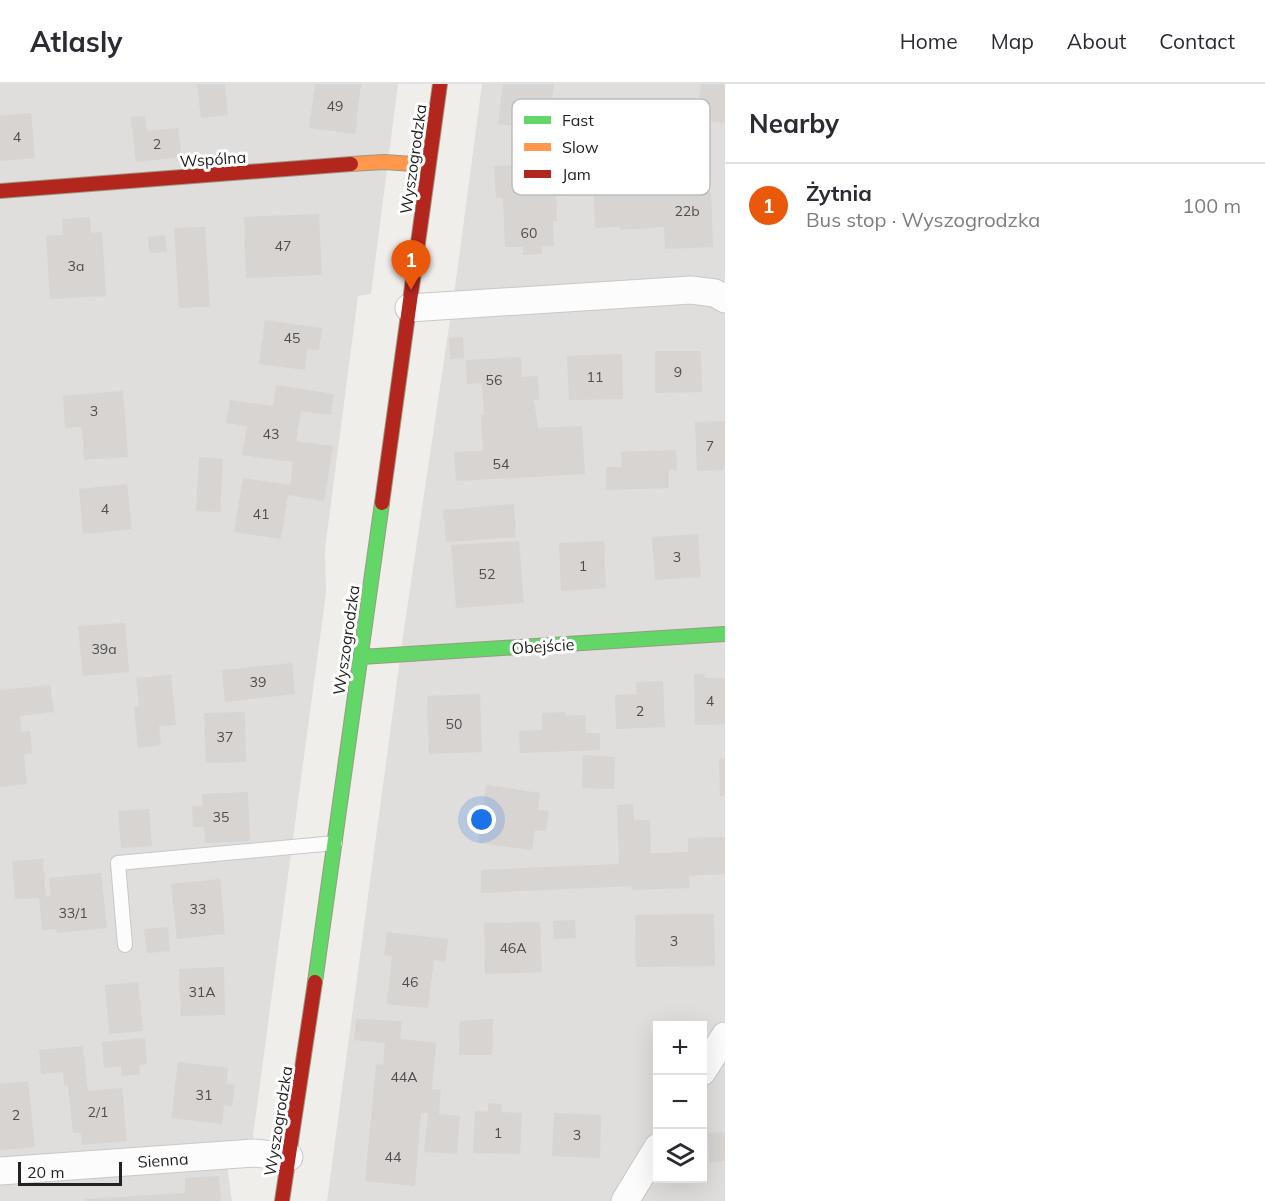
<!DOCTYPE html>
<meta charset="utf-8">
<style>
body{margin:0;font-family:Mulish,sans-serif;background:#f2f2f3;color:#2b2b33}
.controls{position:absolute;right:18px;bottom:18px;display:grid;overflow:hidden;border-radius:0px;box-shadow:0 6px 24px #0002}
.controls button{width:54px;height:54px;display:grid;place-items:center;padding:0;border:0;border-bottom:2px solid #e1e1e2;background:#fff;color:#2b2b33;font:30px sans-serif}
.scale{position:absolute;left:18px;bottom:15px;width:104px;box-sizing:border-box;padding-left:6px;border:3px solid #222;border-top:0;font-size:16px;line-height:21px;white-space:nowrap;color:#222;-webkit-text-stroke:4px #fff;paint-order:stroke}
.you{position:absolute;left:482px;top:736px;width:21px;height:21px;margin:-15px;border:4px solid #fff;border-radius:50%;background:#1a73e8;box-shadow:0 0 0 9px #1a73e833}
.badge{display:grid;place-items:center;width:39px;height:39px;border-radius:50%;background:#ea580c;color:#fff;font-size:20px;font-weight:700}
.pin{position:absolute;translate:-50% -50px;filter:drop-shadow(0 2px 3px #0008)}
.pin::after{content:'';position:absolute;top:32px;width:21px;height:18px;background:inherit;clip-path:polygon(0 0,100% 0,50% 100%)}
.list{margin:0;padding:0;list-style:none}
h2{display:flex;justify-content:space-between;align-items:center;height:78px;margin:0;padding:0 24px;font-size:26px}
h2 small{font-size:20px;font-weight:400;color:#7c7c81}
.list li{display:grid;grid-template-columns:39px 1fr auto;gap:18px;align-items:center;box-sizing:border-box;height:84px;padding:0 24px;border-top:2px solid #e1e1e2}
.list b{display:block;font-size:22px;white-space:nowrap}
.list p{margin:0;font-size:20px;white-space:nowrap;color:#7c7c81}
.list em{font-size:20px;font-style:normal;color:#7c7c81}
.icon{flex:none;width:33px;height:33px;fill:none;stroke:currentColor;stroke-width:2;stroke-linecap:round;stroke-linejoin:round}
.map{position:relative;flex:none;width:725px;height:1117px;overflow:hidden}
header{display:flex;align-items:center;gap:36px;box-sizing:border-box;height:84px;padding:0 30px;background:#fff;border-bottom:2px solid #e1e1e2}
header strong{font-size:28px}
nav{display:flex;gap:33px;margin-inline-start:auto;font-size:21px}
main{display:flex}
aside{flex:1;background:#fff}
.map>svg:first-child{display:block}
.residential{fill:#dfdedc;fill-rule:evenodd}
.building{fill:#d7d4d2}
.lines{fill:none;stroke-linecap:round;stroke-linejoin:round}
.lane-casing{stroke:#c9c8c7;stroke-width:16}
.street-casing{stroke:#c9c8c7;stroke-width:29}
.fast-casing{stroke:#999a82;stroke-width:16}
.slow-casing{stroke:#999a82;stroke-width:16}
.jam-casing{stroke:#999a82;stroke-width:16}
.lane{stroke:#fdfcfc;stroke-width:14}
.street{stroke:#fdfcfc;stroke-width:27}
.fast{stroke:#63d668;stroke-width:14}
.slow{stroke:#ff974d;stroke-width:14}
.jam{stroke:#b3261e;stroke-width:14}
.labels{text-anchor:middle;stroke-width:6;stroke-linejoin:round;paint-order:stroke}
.number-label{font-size:14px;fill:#4f4e4e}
.street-label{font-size:16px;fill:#222;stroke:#fff}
.key{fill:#fff;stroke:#bdbdbd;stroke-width:1.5}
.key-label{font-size:16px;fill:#222}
</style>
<header>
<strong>Atlasly</strong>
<nav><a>Home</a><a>Map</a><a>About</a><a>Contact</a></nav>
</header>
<main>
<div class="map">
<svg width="725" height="1117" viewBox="0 0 725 1117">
<rect width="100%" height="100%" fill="#f0eeeb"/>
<!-- residential -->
<path class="residential" d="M 0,0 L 398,0 L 371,210 L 358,212 L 325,465 L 326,509 L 252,1059 L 224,1058 L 232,1117 L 0,1117 Z
M 482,0 L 725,0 L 725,1117 L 327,1117 L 404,545 L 457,189 ZM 658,942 L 702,942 L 702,1094 L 658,1094 Z"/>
<!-- building -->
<path class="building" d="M 197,0 L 225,0 L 228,31 L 201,34 Z
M 315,0 L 361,0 L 355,50 L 309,44 Z
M 503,0 L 554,0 L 548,46 L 498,40 Z
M 701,0 L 725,0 L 725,39 L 696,36 Z
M 31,29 L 35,74 L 0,77 L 0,32 Z
M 145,32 L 147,47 L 178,44 L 182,73 L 136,78 L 131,33 Z
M 660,73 L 662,110 L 711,108 L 713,163 L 665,165 L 664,143 L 620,146 L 620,143 L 595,144 L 593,92 L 618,91 L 617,76 Z
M 562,80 L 563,112 L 556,112 L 557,137 L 553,137 L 554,162 L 542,162 L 542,170 L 523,171 L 523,163 L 505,163 L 503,114 L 496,114 L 494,82 Z
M 319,130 L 322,191 L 246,194 L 244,133 Z
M 90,133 L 91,149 L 102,148 L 106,212 L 50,215 L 46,152 L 63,151 L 62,135 Z
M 205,143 L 210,223 L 179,224 L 174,144 Z
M 165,151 L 167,168 L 150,169 L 148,153 Z
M 265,236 L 322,244 L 319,266 L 307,265 L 305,286 L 259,280 Z
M 463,253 L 464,274 L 450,275 L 449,254 Z
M 655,267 L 701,267 L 702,308 L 655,309 Z
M 622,270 L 623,315 L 569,316 L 567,272 Z
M 521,273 L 522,293 L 538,292 L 539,316 L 534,316 L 538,344 L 582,342 L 585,390 L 456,397 L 454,368 L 483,367 L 481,331 L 484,331 L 482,299 L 467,300 L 466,276 Z
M 276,301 L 334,310 L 331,331 L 301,327 L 296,357 L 333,362 L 324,417 L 288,411 L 281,455 L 234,448 L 243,394 L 290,401 L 293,378 L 242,371 L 247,342 L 226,339 L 230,316 L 273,322 Z
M 123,307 L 128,373 L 84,376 L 82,343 L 65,344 L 63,312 Z
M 725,337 L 725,386 L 697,387 L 695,338 Z
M 676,366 L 677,386 L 669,386 L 669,404 L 606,406 L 606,383 L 622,383 L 621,368 Z
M 199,373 L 223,375 L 220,428 L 196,427 Z
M 127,400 L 132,445 L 83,450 L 79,405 Z
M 514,420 L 516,453 L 446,458 L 443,426 Z
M 698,450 L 701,493 L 655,496 L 652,453 Z
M 519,457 L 524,519 L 456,524 L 451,461 Z
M 604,457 L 606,504 L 561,507 L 559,459 Z
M 125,539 L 129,588 L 83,592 L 78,542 Z
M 292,579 L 295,610 L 225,618 L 222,586 Z
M 694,590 L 705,590 L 704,594 L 725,594 L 725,640 L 695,641 Z
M 171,591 L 176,641 L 159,642 L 161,661 L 138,664 L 134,623 L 139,622 L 136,594 Z
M 663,597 L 665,643 L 616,645 L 615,611 L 637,610 L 636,598 Z
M 50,601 L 54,628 L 20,632 L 21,648 L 30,647 L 32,669 L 24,670 L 27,700 L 0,703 L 0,606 Z
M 480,610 L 482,668 L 429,670 L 427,612 Z
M 245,628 L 246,678 L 206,679 L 204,629 Z
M 566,628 L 566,632 L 585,631 L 586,649 L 600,649 L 600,666 L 520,669 L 519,647 L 542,646 L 542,629 Z
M 583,671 L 615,673 L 614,705 L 582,704 Z
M 725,674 L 725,712 L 720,712 L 719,675 Z
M 486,701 L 540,709 L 538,726 L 549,727 L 546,747 L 535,746 L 532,766 L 478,759 Z
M 248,708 L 250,757 L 205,759 L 204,743 L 193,743 L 192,722 L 203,722 L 202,710 Z
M 633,720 L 634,736 L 650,736 L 651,769 L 688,768 L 688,754 L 725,753 L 725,790 L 689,792 L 690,804 L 632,806 L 632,802 L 481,809 L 481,786 L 619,780 L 617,721 Z
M 149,725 L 152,762 L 121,764 L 118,727 Z
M 43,775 L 46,813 L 51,812 L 49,794 L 101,789 L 107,844 L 57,849 L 56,845 L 42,846 L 39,814 L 15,815 L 12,777 Z
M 220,795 L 225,850 L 177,855 L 171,800 Z
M 701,830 L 714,830 L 715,882 L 636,883 L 635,831 Z
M 575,836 L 576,854 L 554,855 L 553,837 Z
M 540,838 L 542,888 L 485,890 L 484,839 Z
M 168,843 L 170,867 L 147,869 L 144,845 Z
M 387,848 L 448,855 L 445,878 L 434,876 L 428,924 L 387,920 L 392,872 L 384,871 Z
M 224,883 L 225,931 L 181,932 L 179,885 Z
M 138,898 L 143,947 L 109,950 L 105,901 Z
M 356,935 L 402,937 L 400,955 L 436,959 L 432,1005 L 441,1006 L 439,1030 L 460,1032 L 457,1070 L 424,1068 L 428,1029 L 421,1029 L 415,1102 L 365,1097 L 376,980 L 383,981 L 385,959 L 354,956 Z
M 493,935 L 492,971 L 459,971 L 460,937 Z
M 145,954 L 147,980 L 139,981 L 140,991 L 121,992 L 121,982 L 104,984 L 102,958 Z
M 83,962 L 88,1007 L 122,1004 L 127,1057 L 82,1061 L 81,1049 L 73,1049 L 68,1001 L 64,1002 L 63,988 L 41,990 L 39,966 Z
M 178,978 L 228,984 L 226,1000 L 235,1001 L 232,1022 L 224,1021 L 222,1040 L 171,1034 Z
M 28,997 L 35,1063 L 0,1066 L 0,1000 Z
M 488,1019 L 502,1020 L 501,1028 L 522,1029 L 520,1070 L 473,1069 L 475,1027 L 488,1028 Z
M 554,1029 L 601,1031 L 600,1074 L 552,1072 Z
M 725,1048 L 725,1077 L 709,1078 L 708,1049 Z
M 219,1092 L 221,1117 L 85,1117 L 85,1115 L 185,1109 L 185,1094 Z"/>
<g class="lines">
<defs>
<path id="lane" d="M 125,861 L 118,779 L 335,759"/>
<path id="street" d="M 409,224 L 691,206 L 715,209 L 725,215
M 702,988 L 725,952
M 0,1087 L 254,1069 L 289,1073
M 625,1117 L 658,1063"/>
<path id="fast" d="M 361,573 L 725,550
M 315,898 L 382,419"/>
<path id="slow" d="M 351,80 L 384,78 L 428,81"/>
<path id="jam" d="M 0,107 L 351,80
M 382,419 L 440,0
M 282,1117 L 315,898"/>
</defs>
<!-- lane casing -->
<use href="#lane" class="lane-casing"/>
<!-- street casing -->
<use href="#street" class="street-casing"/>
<!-- fast casing -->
<use href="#fast" class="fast-casing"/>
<!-- slow casing -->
<use href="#slow" class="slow-casing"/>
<!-- jam casing -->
<use href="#jam" class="jam-casing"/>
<!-- lane -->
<use href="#lane" class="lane"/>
<!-- street -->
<use href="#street" class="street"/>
<!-- fast -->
<use href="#fast" class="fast"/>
<!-- slow -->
<use href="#slow" class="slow"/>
<!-- jam -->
<use href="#jam" class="jam"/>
</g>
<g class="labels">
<!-- number labels -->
<g class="number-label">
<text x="335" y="27">49</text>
<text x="17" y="58">4</text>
<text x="157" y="65">2</text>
<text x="687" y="132">22b</text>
<text x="529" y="154">60</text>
<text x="283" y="167">47</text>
<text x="76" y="187">3a</text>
<text x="292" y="259">45</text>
<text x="678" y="293">9</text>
<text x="595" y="298">11</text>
<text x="494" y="301">56</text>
<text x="94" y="332">3</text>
<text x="271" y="355">43</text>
<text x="710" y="367">7</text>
<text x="501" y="385">54</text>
<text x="105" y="430">4</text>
<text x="261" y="435">41</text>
<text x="677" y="478">3</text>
<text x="583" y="487">1</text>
<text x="487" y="495">52</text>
<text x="104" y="570">39a</text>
<text x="258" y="603">39</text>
<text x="710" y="622">4</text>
<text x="640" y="632">2</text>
<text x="454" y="645">50</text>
<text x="225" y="658">37</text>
<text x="221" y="738">35</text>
<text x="198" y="830">33</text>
<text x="73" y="834">33/1</text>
<text x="674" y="862">3</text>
<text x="513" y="869">46A</text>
<text x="410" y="903">46</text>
<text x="202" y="913">31A</text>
<text x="404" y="998">44A</text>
<text x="204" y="1016">31</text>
<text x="98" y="1033">2/1</text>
<text x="16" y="1036">2</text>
<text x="498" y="1054">1</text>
<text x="577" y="1056">3</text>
<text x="393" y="1078">44</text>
</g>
<!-- street labels -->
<g class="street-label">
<text transform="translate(213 75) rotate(-4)" y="6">Wspólna</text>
<text transform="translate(413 75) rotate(-82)" y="6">Wyszogrodzka</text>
<text transform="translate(346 556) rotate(-82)" y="6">Wyszogrodzka</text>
<text transform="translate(543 562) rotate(-4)" y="6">Obejście</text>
<text transform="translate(278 1037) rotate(-81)" y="6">Wyszogrodzka</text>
<text transform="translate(163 1076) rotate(-4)" y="6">Sienna</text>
</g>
</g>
<!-- legend -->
<rect x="512" y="15" width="198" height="96" rx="9" class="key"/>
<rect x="524" y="32" width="27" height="8" fill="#63d668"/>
<rect x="524" y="59" width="27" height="8" fill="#ff974d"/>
<rect x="524" y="86" width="27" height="8" fill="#b3261e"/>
<g class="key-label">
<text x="562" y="42">Fast</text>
<text x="562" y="69">Slow</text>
<text x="562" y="96">Jam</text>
</g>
</svg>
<div class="controls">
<button>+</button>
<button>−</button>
<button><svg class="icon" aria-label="layers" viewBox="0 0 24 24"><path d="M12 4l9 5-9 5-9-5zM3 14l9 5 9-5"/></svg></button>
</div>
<div class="scale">20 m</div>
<div class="you"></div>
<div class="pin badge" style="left:411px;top:206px">1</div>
</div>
<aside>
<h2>Nearby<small></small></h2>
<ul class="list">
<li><span class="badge">1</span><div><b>Żytnia</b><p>Bus stop · Wyszogrodzka</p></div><em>100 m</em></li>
</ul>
</aside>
</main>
